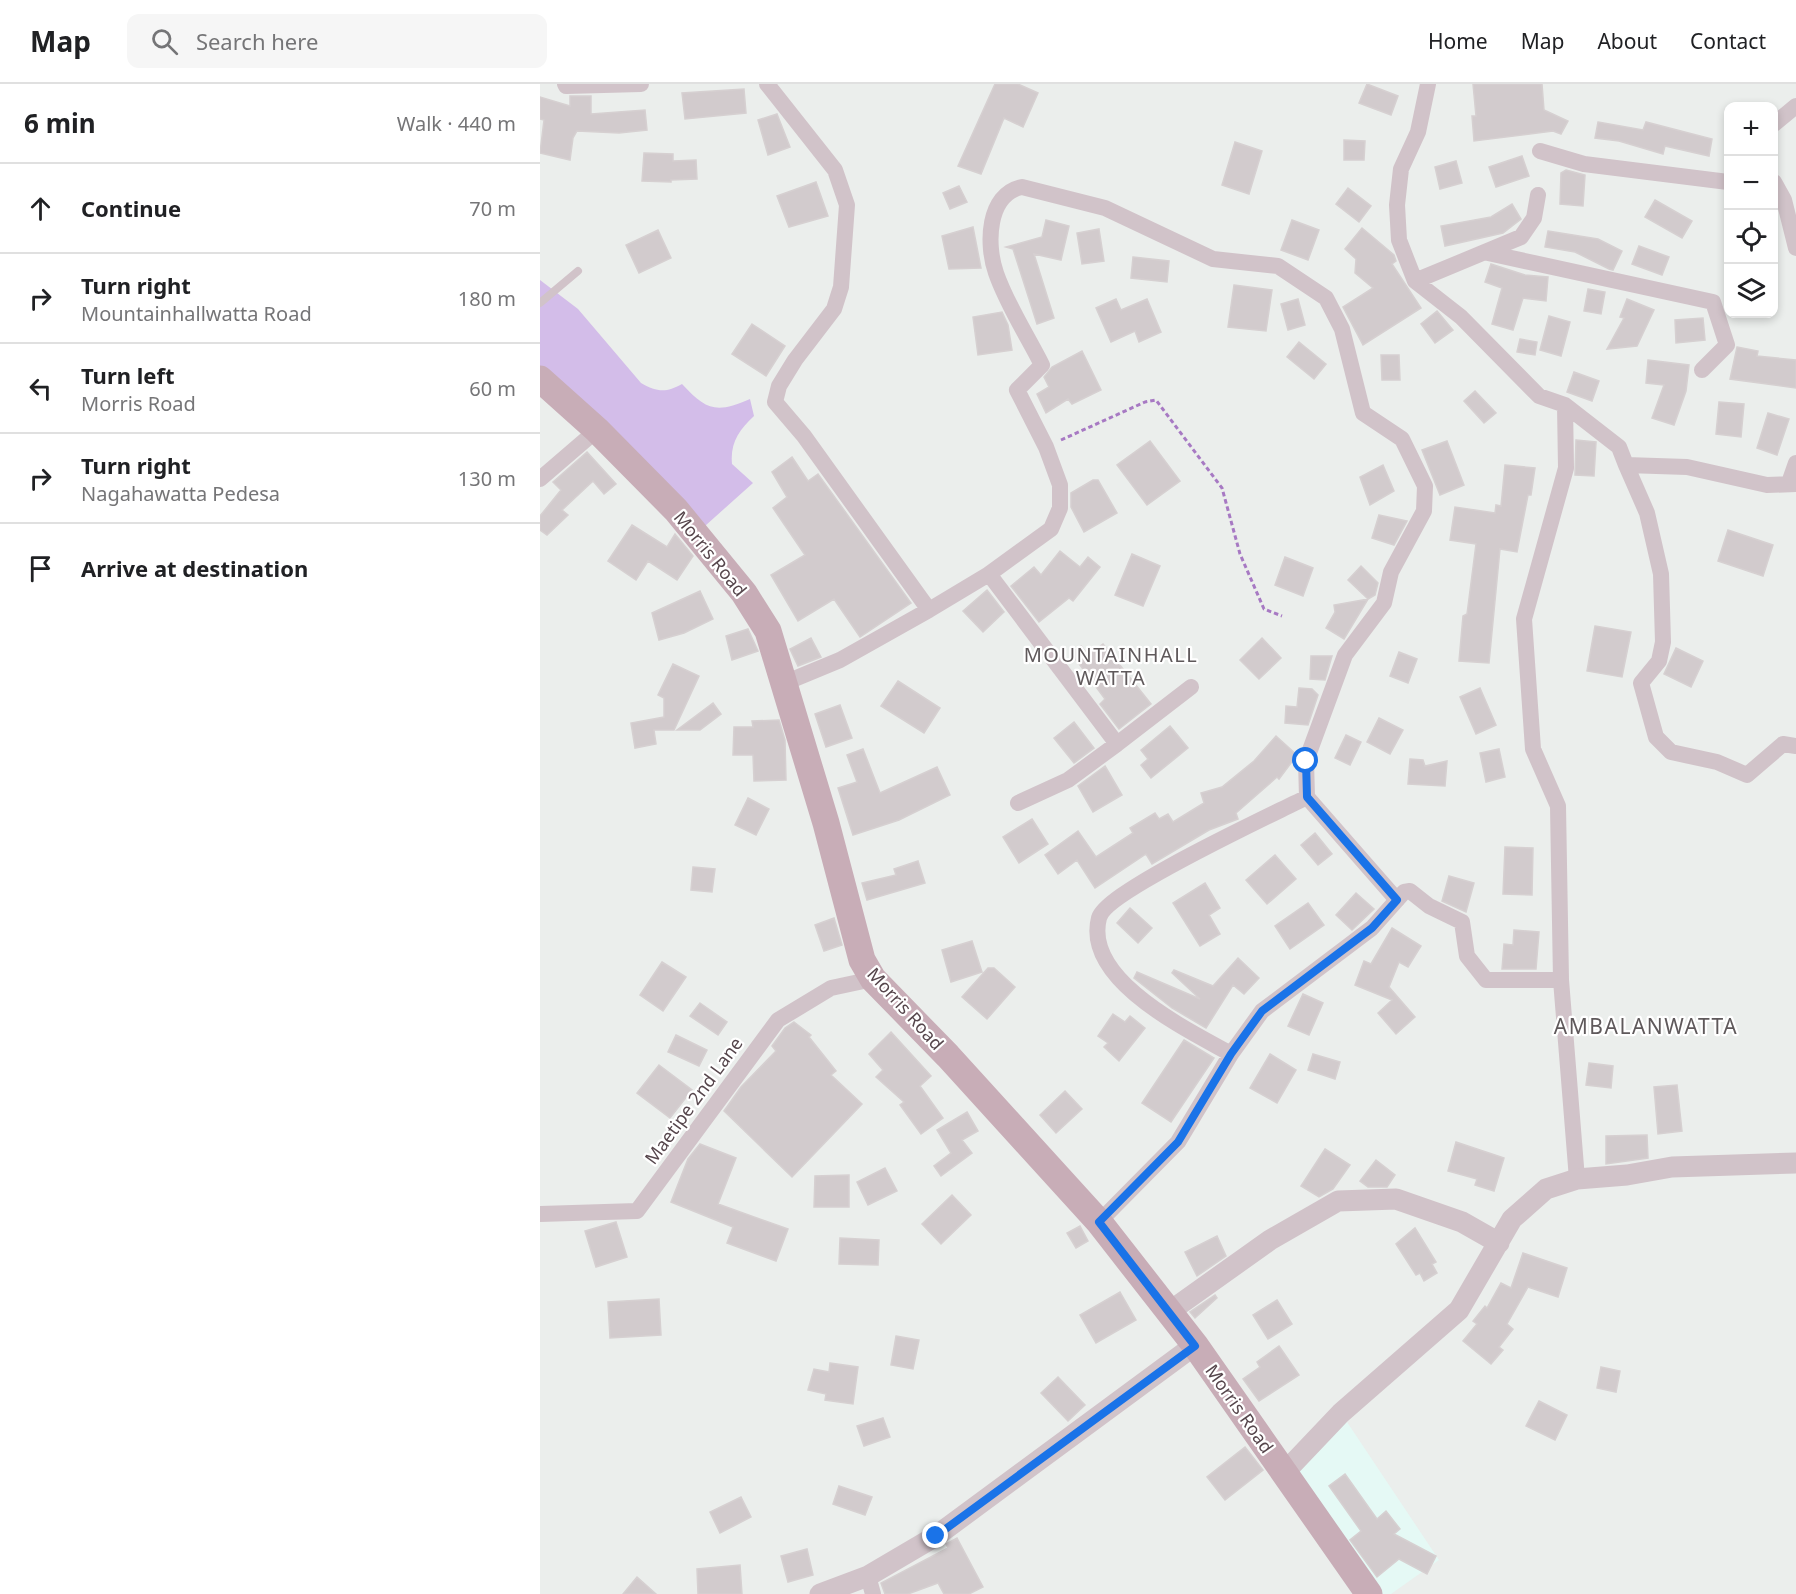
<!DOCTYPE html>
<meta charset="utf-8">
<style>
body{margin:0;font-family:"Noto Sans",sans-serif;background:#f6f6f6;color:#202124}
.controls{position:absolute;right:18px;top:18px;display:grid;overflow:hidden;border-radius:12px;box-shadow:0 3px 9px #0003}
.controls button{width:54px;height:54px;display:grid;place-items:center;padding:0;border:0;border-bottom:2px solid #e0e0e0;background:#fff;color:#202124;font:30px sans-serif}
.stop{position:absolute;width:18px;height:18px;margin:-14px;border:4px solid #1a73e8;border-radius:50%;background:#fff}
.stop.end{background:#1a73e8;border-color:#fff;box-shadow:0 2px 6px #0008}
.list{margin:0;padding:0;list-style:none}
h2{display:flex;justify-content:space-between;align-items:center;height:78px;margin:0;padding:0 24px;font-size:26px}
h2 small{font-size:20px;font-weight:400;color:#757577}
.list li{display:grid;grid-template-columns:39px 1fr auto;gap:18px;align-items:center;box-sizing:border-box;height:90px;padding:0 24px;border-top:2px solid #e0e0e0}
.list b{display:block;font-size:22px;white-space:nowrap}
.list p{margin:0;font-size:20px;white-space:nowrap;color:#757577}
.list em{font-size:20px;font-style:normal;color:#757577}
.icon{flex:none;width:33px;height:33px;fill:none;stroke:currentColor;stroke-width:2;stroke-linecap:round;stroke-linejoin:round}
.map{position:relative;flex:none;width:1256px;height:1510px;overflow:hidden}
header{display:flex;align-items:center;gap:36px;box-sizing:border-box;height:84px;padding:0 30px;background:#fff;border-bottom:2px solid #e0e0e0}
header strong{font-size:28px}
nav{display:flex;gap:33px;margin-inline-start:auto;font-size:21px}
.search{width:420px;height:54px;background:#f6f6f6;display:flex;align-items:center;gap:15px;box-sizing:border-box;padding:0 21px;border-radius:12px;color:#757577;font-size:22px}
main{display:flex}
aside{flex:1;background:#fff}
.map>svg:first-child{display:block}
.commercial{fill:#e5f9f5}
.green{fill:#d3bde9}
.building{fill:#d2cbcd;stroke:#d6d0d1;stroke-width:1.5}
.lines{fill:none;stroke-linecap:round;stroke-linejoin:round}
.path{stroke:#a779c3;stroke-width:3;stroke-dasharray:4.5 3;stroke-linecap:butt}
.service{stroke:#d1c3c9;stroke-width:8}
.minor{stroke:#d1c3c9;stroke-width:16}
.tertiary{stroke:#d1c3c9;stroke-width:21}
.primary{stroke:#c8adb7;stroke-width:27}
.route{stroke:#1a73e8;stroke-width:8}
.labels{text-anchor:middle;stroke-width:4.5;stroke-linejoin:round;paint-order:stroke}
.street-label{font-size:18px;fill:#56464c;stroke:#fff}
.neighbourhood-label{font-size:20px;letter-spacing:1.5px;fill:#5f595b;stroke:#fff}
.quarter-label{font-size:21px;letter-spacing:1.5px;fill:#5f595b;stroke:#fff}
</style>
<header>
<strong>Map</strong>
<div class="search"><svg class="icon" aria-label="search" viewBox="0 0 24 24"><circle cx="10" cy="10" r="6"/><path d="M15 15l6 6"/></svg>Search here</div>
<nav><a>Home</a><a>Map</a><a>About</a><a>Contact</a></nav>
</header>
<main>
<aside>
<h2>6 min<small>Walk · 440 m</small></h2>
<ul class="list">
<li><svg class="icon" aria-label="ahead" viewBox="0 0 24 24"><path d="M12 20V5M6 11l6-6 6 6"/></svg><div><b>Continue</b></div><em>70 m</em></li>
<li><svg class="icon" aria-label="right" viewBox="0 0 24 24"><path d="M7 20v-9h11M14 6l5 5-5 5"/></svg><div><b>Turn right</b><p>Mountainhallwatta Road</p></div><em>180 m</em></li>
<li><svg class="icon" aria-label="left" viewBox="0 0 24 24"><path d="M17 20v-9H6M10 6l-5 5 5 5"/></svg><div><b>Turn left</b><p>Morris Road</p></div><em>60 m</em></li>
<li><svg class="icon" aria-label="right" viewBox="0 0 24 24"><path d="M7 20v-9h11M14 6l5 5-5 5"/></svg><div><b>Turn right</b><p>Nagahawatta Pedesa</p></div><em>130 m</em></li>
<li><svg class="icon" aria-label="arrive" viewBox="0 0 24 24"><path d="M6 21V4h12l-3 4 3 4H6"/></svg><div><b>Arrive at destination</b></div></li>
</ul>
</aside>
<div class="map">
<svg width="1256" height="1510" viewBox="0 0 1256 1510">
<rect width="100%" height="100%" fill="#ebeeec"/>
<!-- commercial -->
<path class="commercial" d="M 801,1329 L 899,1476 L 851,1510 L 829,1510 L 744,1389 Z"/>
<!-- green -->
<path class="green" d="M 0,196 L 38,225 L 101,299 C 117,308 126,309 142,300 C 166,326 176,330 210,315 L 214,332 C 199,346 190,359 192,380 L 213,399 L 156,450 L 0,295 Z"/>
<!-- building -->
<path class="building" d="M 455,0 L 478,0 L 498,9 L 483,43 L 464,34 L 441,90 L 418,82 Z
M 827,0 L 858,12 L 851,31 L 819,19 Z
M 933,0 L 1002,0 L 1004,26 L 1028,37 L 1021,50 L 1013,47 L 934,57 L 932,32 L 936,32 Z
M 204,5 L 206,29 L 145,35 L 142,9 Z
M 30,12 L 51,12 L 51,30 L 105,26 L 107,46 L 79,49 L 37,47 L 33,54 L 30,76 L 0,69 L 4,36 L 0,35 L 0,13 L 30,22 Z
M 237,30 L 250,63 L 228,71 L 218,36 Z
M 1058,38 L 1103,46 L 1106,38 L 1172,55 L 1169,72 L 1125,62 L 1123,70 L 1079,57 L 1055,54 Z
M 804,56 L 825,57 L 824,76 L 804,76 Z
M 695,58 L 722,67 L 709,110 L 682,101 Z
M 104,69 L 133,70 L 133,77 L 156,76 L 157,95 L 131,96 L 131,98 L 102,97 Z
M 982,72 L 989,92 L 956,103 L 949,83 Z
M 916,77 L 922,99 L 900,105 L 895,83 Z
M 1026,86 L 1045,91 L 1043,122 L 1020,120 L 1021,89 Z
M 276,98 L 288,132 L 249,143 L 237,112 Z
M 419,102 L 427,118 L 410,125 L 403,109 Z
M 808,104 L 831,122 L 819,138 L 796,120 Z
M 1115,116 L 1152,137 L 1142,154 L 1105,133 Z
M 972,120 L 981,135 L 963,149 L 905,162 L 901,142 L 951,133 Z
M 506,136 L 529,142 L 521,176 L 494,170 L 514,234 L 497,240 L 473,165 L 466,163 L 502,153 Z
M 752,136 L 779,146 L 768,176 L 741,166 Z
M 433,143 L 441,184 L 409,185 L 402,152 Z
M 822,144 L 854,171 L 856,177 L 852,180 L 881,224 L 823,261 L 803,223 L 833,204 L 815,189 L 816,175 L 805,165 Z
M 559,145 L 564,177 L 542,180 L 537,149 Z
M 118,146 L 131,174 L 99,189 L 86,161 Z
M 1008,147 L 1058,155 L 1082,167 L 1073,186 L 1069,185 L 1035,168 L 1005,163 Z
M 1099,162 L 1129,173 L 1122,191 L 1092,180 Z
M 593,173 L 629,177 L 627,198 L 591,194 Z
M 951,180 L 985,191 L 1008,193 L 1006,217 L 983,214 L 973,246 L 952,240 L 962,204 L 945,198 Z
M 694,201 L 732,206 L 726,247 L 688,243 Z
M 1048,205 L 1065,208 L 1061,230 L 1044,227 Z
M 576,215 L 581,226 L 607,215 L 621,248 L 599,258 L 595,247 L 571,258 L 556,224 Z
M 758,215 L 765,241 L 748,246 L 741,220 Z
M 1087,215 L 1114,226 L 1097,262 L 1067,265 L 1084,234 L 1080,233 Z
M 897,227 L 913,246 L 895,259 L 881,240 Z
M 462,228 L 468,241 L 472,266 L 438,271 L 433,233 Z
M 1009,232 L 1030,238 L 1021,272 L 1000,266 Z
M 1163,234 L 1165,256 L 1136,259 L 1135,236 Z
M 212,240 L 245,262 L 226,292 L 192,270 Z
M 980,255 L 997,258 L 995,271 L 977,268 Z
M 759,258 L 786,280 L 774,295 L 747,273 Z
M 1197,263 L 1218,267 L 1217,272 L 1256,276 L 1256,304 L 1190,295 Z
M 542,267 L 561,306 L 532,320 L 528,315 L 506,329 L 497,310 L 509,303 L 504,293 L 512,283 Z
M 841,271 L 859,271 L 860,296 L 842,296 Z
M 1108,276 L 1149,281 L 1146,307 L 1134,341 L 1112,334 L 1124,301 L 1106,299 Z
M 1034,288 L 1059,297 L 1052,317 L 1027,308 Z
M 935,307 L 956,329 L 944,339 L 924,317 Z
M 1179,318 L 1204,320 L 1201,353 L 1176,350 Z
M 1228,329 L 1249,335 L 1237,371 L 1217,364 Z
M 1036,356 L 1056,358 L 1054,392 L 1035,391 Z
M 610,357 L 640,397 L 607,421 L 577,381 Z
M 907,357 L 924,401 L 900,411 L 882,366 Z
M 47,368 L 76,400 L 64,410 L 53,397 L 22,426 L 28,431 L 7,451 L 0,446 L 0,432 L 21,406 L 13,398 Z
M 252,373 L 268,397 L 278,390 L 371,519 L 320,553 L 294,515 L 258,537 L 231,491 L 265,471 L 233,424 L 247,413 L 232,388 Z
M 843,381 L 854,407 L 830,421 L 820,393 Z
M 965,381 L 995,384 L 991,411 L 988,411 L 977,468 L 960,465 L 949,579 L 919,577 L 923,532 L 927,530 L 936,460 L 910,456 L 915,423 L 955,429 L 956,421 L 961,422 Z
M 553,396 L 558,396 L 577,429 L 544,448 L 531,423 L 531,409 Z
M 839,431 L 867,437 L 854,461 L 832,454 Z
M 92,441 L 127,463 L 135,450 L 153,472 L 137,496 L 108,477 L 96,496 L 68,477 Z
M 1188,446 L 1233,461 L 1223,492 L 1178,477 Z
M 520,467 L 540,483 L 548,473 L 560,483 L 533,517 L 529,514 L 499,538 L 471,502 L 494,483 L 501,491 Z
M 592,470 L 620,482 L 603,522 L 575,511 Z
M 745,473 L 773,484 L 763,512 L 735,501 Z
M 821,482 L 838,499 L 835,511 L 828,515 L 804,555 L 786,544 L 795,528 L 794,521 L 828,515 L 808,496 Z
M 447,506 L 464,528 L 443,548 L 423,527 Z
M 160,507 L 173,535 L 144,549 L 119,556 L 112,529 Z
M 1055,542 L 1091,548 L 1082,593 L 1047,587 Z
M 208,545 L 218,567 L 192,576 L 186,552 Z
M 271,554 L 281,573 L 258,582 L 250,565 Z
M 722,554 L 741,574 L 719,595 L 700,576 Z
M 563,560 L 611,620 L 579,645 L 560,620 L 565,615 L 531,569 L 541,562 L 548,571 Z
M 1136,564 L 1163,577 L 1151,603 L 1124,590 Z
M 859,568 L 877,575 L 868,599 L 850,592 Z
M 771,572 L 792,572 L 785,596 L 770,595 Z
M 133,580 L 159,592 L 134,646 L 114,646 L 116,660 L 95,664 L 91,639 L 124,633 L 124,614 L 118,611 Z
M 358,597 L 400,624 L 384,649 L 341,622 Z
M 759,604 L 772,605 L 778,611 L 768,641 L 745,639 L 746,622 L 757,623 Z
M 940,604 L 956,641 L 936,650 L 920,613 Z
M 173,619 L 181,630 L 160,646 L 137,646 Z
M 300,621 L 312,654 L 286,663 L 275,630 Z
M 839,634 L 863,646 L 850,670 L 827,658 Z
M 239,636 L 245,656 L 246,696 L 214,697 L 213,671 L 193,671 L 194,643 L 213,643 L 212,637 Z
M 534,638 L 554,664 L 534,679 L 514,654 Z
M 630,642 L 648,664 L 611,694 L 601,681 L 608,675 L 601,666 Z
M 806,651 L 821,658 L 810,681 L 795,674 Z
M 736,652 L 757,671 L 739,695 L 737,693 L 696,729 L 698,735 L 669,746 L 612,780 L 606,770 L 555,804 L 537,776 L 518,790 L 505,771 L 538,747 L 556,773 L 593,749 L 590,744 L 615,729 L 619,735 L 628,730 L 633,738 L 664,719 L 661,709 L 682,703 L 714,677 Z
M 323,665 L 340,709 L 397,683 L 410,711 L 359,736 L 313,751 L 298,704 L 317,698 L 307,671 Z
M 959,665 L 965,693 L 946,698 L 940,669 Z
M 870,675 L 883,676 L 885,682 L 907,677 L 905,702 L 868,700 Z
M 565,682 L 582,711 L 553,728 L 538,702 Z
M 208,714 L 229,725 L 216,751 L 195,741 Z
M 492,735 L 508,760 L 479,779 L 463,753 Z
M 775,749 L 792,770 L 778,781 L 761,761 Z
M 965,763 L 993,764 L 992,811 L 963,810 Z
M 735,771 L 756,795 L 727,820 L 706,796 Z
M 378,777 L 385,799 L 327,816 L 322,799 L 356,791 L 354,785 Z
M 153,783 L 175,785 L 172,808 L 151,806 Z
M 909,792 L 934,799 L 926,828 L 902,817 Z
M 665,799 L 680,824 L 669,831 L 680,850 L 660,862 L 633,819 Z
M 816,809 L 834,825 L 812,846 L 796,831 Z
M 768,819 L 784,841 L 750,865 L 735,842 Z
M 590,824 L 612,844 L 598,859 L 577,839 Z
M 294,834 L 302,861 L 284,867 L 275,841 Z
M 852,844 L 881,862 L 868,883 L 859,878 L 849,903 L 875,933 L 856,950 L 838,929 L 852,916 L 815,901 L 824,877 L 831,880 Z
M 974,846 L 999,848 L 996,885 L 962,885 L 964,860 L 973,861 Z
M 432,857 L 442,888 L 411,898 L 402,866 Z
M 698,874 L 719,894 L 704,910 L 693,901 L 666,944 L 632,924 L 594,894 L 597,888 L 660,915 L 632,889 L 634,886 L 673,902 Z
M 122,878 L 146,893 L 123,927 L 100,911 Z
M 448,884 L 454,884 L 475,903 L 447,935 L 422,913 Z
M 763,910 L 783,919 L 769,951 L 748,942 Z
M 160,919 L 187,938 L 178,951 L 150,932 Z
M 573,930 L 585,938 L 590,932 L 605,944 L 579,977 L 564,963 L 568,959 L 558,952 Z
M 254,938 L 271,951 L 269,953 L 296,987 L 291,991 L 322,1020 L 252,1093 L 184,1027 L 201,1003 L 236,967 L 232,962 L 245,944 Z
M 351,948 L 391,992 L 380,1002 L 403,1034 L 381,1050 L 360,1021 L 364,1018 L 336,993 L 343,986 L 329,970 Z
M 136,951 L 167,966 L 159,982 L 128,968 Z
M 644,956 L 674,974 L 631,1038 L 602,1019 Z
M 730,970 L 756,986 L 737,1019 L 710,1004 Z
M 773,970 L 800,978 L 795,995 L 768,986 Z
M 1049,979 L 1073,982 L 1071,1004 L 1046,1001 Z
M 119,981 L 152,1006 L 130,1034 L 97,1009 Z
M 1137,1001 L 1142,1047 L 1118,1050 L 1114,1003 Z
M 525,1007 L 542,1025 L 516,1049 L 500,1031 Z
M 427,1028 L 438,1047 L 422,1056 L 432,1069 L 401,1092 L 394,1082 L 411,1069 L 397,1046 Z
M 1107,1051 L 1108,1074 L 1066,1080 L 1066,1052 Z
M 916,1058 L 964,1074 L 954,1107 L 935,1101 L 937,1095 L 908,1087 Z
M 160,1060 L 196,1074 L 178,1120 L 248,1145 L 236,1177 L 187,1159 L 193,1143 L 131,1118 L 148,1075 Z
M 785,1065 L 810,1081 L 793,1105 L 779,1113 L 761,1102 Z
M 836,1076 L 855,1091 L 847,1103 L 828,1103 L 820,1097 Z
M 345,1084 L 357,1107 L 328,1121 L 317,1098 Z
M 309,1091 L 309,1123 L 274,1123 L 275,1092 Z
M 412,1111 L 431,1131 L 401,1160 L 382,1140 Z
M 76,1138 L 87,1173 L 56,1183 L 45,1147 Z
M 540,1142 L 548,1157 L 536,1164 L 527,1149 Z
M 875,1144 L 896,1178 L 892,1180 L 897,1189 L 884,1197 L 880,1189 L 876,1191 L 856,1160 Z
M 677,1152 L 686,1172 L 657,1192 L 645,1168 Z
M 300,1154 L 339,1156 L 338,1181 L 299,1180 Z
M 983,1169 L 1027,1184 L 1018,1213 L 988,1203 L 967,1240 L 973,1245 L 959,1263 L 963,1266 L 951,1280 L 923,1257 L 937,1240 L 933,1237 L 945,1222 L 947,1224 L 961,1199 L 971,1204 Z
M 580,1208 L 596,1236 L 556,1259 L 540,1231 Z
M 675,1211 L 677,1214 L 655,1234 L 650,1228 Z
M 119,1215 L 121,1251 L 70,1254 L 68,1218 Z
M 737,1216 L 752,1240 L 728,1255 L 713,1231 Z
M 356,1252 L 379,1256 L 373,1285 L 351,1281 Z
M 739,1262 L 759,1291 L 719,1317 L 703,1295 L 720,1283 L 717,1278 Z
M 290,1279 L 318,1283 L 313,1320 L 285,1316 L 286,1310 L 268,1306 L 274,1285 L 289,1288 Z
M 1061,1283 L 1080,1287 L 1076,1308 L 1057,1304 Z
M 518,1293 L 545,1321 L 528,1337 L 501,1309 Z
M 999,1317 L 1027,1331 L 1015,1356 L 986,1342 Z
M 343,1334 L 350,1353 L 324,1362 L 317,1342 Z
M 705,1363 L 723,1386 L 685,1416 L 667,1393 Z
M 805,1390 L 837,1435 L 846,1427 L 860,1445 L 854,1450 L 896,1472 L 887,1490 L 859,1475 L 837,1493 L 810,1456 L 821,1447 L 789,1402 Z
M 299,1402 L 332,1413 L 325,1431 L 293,1420 Z
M 201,1413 L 211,1433 L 180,1449 L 170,1428 Z
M 417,1454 L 443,1503 L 429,1510 L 404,1510 L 398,1499 L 368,1510 L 345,1510 L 341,1499 L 408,1464 L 406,1460 Z
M 267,1465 L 273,1491 L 248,1498 L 241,1472 Z
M 200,1481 L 202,1510 L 158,1510 L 157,1485 Z
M 97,1493 L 116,1510 L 83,1510 Z"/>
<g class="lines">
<!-- path -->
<path class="path" d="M 521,356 L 605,318 L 616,316 L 682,404 L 700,470 L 724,525 L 742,532"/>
<!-- service -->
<path class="service" d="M 0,219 L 38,187"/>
<!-- minor -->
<path class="minor" d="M 25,0 L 26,2 L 101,0
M 227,0 L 295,86 L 307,121 L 301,203 L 294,225 L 255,276 L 239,302 L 235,318 L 264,352 L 389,526
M 888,0 L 878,48 L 861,85 L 857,121 L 859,156 L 875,197 L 921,233 L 999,312 L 1025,321 L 1079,363 L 1086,381 L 1147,383 L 1227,401 L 1256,400
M 1234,40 L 1256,22
M 1000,67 L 1044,80 L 1188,98
M 1234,98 L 1244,116 L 1256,164
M 948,169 L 1173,218 L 1187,261 L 1162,286
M 875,197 L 981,153 L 994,134 L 998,111
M 1025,321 L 1026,384 L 984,535 L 993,665 L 1018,722 L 1021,896 L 1037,1095
M 1086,381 L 1107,429 L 1121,490 L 1123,558 L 1119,577 L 1101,599 L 1116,653 L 1131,668 L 1177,678 L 1207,691 L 1243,660 L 1256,662
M 0,395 L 57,346
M 1249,399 L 1256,379
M 449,490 L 577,660 L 651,603
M 242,600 L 300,576 L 389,526 L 449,490 L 511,445 L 520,424 L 520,401 L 506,363 L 477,306 L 502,281 C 487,251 467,221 456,189 C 446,161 447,110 482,103 L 565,124 L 673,175 L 738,182 L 786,214 L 802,245 L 823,329 L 862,355 L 885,402 L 884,427 L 851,488 L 844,519 L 805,571 L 766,677 L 767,713 L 857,816
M 478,719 L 528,696 L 577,660
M 691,970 C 648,946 543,896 559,834 C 566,807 734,730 767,713
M 0,1130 L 97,1127 L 238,936 L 291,904 L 333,895
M 559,1138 L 638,1058 L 691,970 L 722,927 L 832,844 L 864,808 L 870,807 L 889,822 L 922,838 L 927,872 L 946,896 L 1021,896
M 328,1492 L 333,1510"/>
<!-- tertiary -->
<path class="tertiary" d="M 629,1228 L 730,1156 L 798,1117 L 856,1115 L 922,1138 L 959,1159
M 744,1389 L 801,1329 L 919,1226 L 972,1135 L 1006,1105 L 1037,1095 L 1087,1091 L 1132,1083 L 1256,1079
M 280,1510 L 328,1492 L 396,1452 L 655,1261"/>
<!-- primary -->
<path class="primary" d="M 0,295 L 57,346 L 136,426 L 204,509 L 228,547 L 286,739 L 322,876 L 333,895 L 408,972 L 559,1138 L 655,1261 L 829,1510"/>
</g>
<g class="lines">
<!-- route -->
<path class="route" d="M 396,1452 L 655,1262 L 559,1138 L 638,1058 L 691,970 L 722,927 L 832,844 L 857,816 L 767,713 L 766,677"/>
</g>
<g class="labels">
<!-- street labels -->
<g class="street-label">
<text transform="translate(170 470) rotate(51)" y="6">Morris Road</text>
<text transform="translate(365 925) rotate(48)" y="6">Morris Road</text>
<text transform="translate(154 1017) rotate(-54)" y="6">Maetipe 2nd Lane</text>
<text transform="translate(699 1325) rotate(55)" y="6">Morris Road</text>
</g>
<!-- neighbourhood labels -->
<g class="neighbourhood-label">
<text x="571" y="578">MOUNTAINHALL<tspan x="571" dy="23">WATTA</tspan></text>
</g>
<!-- quarter labels -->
<g class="quarter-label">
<text x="1106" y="950">AMBALANWATTA</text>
</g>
</g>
</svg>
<div class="controls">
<button>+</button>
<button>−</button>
<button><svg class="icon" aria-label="locate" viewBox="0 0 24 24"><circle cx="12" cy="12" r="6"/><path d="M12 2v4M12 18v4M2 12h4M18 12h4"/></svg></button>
<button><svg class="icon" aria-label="layers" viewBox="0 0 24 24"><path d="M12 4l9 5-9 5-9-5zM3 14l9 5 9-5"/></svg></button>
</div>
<div class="stop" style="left:766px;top:677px"></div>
<div class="stop end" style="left:396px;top:1452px"></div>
</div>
</main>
